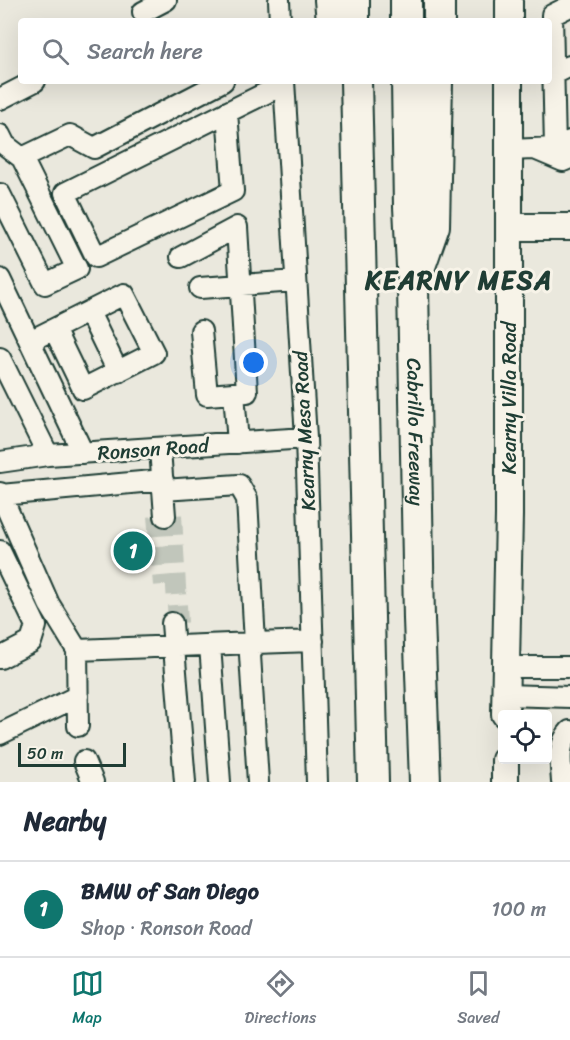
<!DOCTYPE html>
<meta charset="utf-8">
<style>
body{margin:0;font-family:Sriracha,sans-serif;background:#f6f6f7;color:#1f2937}
.controls{position:absolute;right:18px;bottom:18px;display:grid;overflow:hidden;border-radius:6px;box-shadow:0 6px 24px #0002}
.controls button{width:54px;height:54px;display:grid;place-items:center;padding:0;border:0;border-bottom:2px solid #e0e1e3;background:#fff;color:#1f2937;font:30px sans-serif}
.scale{position:absolute;left:18px;bottom:15px;width:108px;box-sizing:border-box;padding-left:6px;border:3px solid #1f3d34;border-top:0;font-size:16px;line-height:21px;white-space:nowrap;color:#1f3d34;-webkit-text-stroke:4px #f7f3e8;paint-order:stroke}
.you{position:absolute;left:254px;top:363px;width:21px;height:21px;margin:-15px;border:4px solid #fff;border-radius:50%;background:#1a73e8;box-shadow:0 0 0 9px #1a73e833}
.badge{display:grid;place-items:center;width:39px;height:39px;border-radius:50%;background:#0f766e;color:#fff;font-size:20px;font-weight:700}
.pin{position:absolute;translate:-50% -50%;border:3px solid #fff;box-shadow:0 2px 6px #0006}
.list{margin:0;padding:0;list-style:none}
h2{display:flex;justify-content:space-between;align-items:center;height:78px;margin:0;padding:0 24px;font-size:26px}
h2 small{font-size:20px;font-weight:400;color:#747a83}
.list li{display:grid;grid-template-columns:39px 1fr auto;gap:18px;align-items:center;box-sizing:border-box;height:96px;padding:0 24px;border-top:2px solid #e0e1e3}
.list b{display:block;font-size:22px;white-space:nowrap}
.list p{margin:0;font-size:20px;white-space:nowrap;color:#747a83}
.list em{font-size:20px;font-style:normal;color:#747a83}
.icon{flex:none;width:33px;height:33px;fill:none;stroke:currentColor;stroke-width:2;stroke-linecap:round;stroke-linejoin:round}
.map{position:relative;flex:none;width:570px;height:782px;overflow:hidden}
.search{position:absolute;background:#fff;box-shadow:0 6px 24px #0002;left:18px;right:18px;top:18px;height:66px;display:flex;align-items:center;gap:15px;box-sizing:border-box;padding:0 21px;border-radius:6px;color:#747a83;font-size:22px}
.sheet{height:174px;background:#fff}
nav{display:flex;justify-content:space-around;align-items:center;box-sizing:border-box;height:84px;border-top:2px solid #e0e1e3;background:#fff;font-size:16px;color:#747a83}
nav a{display:grid;justify-items:center;gap:3px}
nav .on{color:#0f766e}
.map>svg:first-child{display:block}
.lines{fill:none;stroke-linecap:round;stroke-linejoin:round}
.minor-tunnel{stroke:#c1c6bb;stroke-width:20;stroke-dasharray:20 10;stroke-linecap:butt}
.minor-casing{stroke:#1f3d34;stroke-width:24}
.major-casing{stroke:#1f3d34;stroke-width:30}
.highway-casing{stroke:#1f3d34;stroke-width:34}
.minor{stroke:#f7f3e8;stroke-width:20}
.major{stroke:#f7f3e8;stroke-width:26}
.highway{stroke:#f7f3e8;stroke-width:30}
.labels{text-anchor:middle;stroke-width:6;stroke-linejoin:round;paint-order:stroke}
.street-label{font-size:20px;fill:#1f3d34;stroke:#f7f3e8}
.district-label{font-size:26px;font-weight:bold;letter-spacing:1.5px;fill:#1f3d34;stroke:#f7f3e8}
</style>
<div class="map">
<svg width="570" height="782" viewBox="0 0 570 782">
<rect width="100%" height="100%" fill="#eae8dd"/>
<filter id="ink" filterUnits="userSpaceOnUse"><feTurbulence type="fractalNoise" baseFrequency=".0167" numOctaves="2"/><feDisplacementMap in="SourceGraphic" scale="12" xChannelSelector="R" yChannelSelector="G"/><feConvolveMatrix kernelMatrix="1 2 1 2 8 2 1 2 1" color-interpolation-filters="sRGB"/></filter>
<g filter="url(#ink)">
<g class="lines">
<!-- minor-tunnel -->
<path class="minor-tunnel" d="M 172,515 L 178,623
M 157,516 L 163,585"/>
<defs>
<path id="minor" d="M 279,0 L 280,21
M 143,12 L 166,0
M 552,75 L 570,66
M 284,81 L 306,438 L 317,782
M 0,99 L 35,81
M 227,112 L 233,191 L 96,257 L 65,193 L 284,84
M 0,135 L 5,145 L 22,158 L 77,269 L 45,284 L 0,194
M 555,148 L 552,15 L 570,6
M 510,150 L 555,148 L 570,141
M 537,150 L 563,161 L 570,158
M 22,158 L 70,135 L 94,148 L 223,81
M 181,257 L 237,227 L 247,392 L 207,395 L 201,331
M 0,279 L 83,453
M 200,288 L 296,281
M 89,312 L 118,372
M 30,341 L 124,294 L 154,353 L 83,389 L 54,329
M 0,358 L 48,455
M 234,393 L 238,443
M 160,449 L 165,516
M 0,462 L 48,455 L 306,438
M 163,490 L 239,485 L 247,499 L 255,643 L 313,641
M 0,493 L 49,604 L 77,650 L 255,643 L 250,655 L 258,782
M 1,495 L 163,480
M 0,551 L 36,626 L 31,642 L 0,658
M 172,623 L 185,782
M 210,645 L 220,782
M 77,650 L 78,726
M 506,667 L 570,667
M 505,695 L 570,697
M 0,734 L 78,696
M 84,761 L 93,782
M 562,782 C 561,764 557,745 570,731"/>
<path id="major" d="M 509,0 L 509,21
M 510,227 L 570,227
M 505,714 L 509,515 L 509,81
M 505,782 L 505,760"/>
<g id="highway">
<path d="M 330,0 L 332,21"/>
<path d="M 354,0 L 354,21"/>
<path d="M 406,0 L 406,21"/>
<path d="M 439,21 L 439,0"/>
<path d="M 356,81 L 373,782"/>
<path id="s1" d="M 407,81 L 409,207 L 413,286 L 419,619 L 425,782"/>
<path d="M 418,272 L 434,226 L 437,81"/>
</g>
</defs>
<!-- minor casing -->
<use href="#minor" class="minor-casing"/>
<!-- major casing -->
<use href="#major" class="major-casing"/>
<!-- highway casing -->
<use href="#highway" class="highway-casing"/>
<!-- minor -->
<use href="#minor" class="minor"/>
<!-- major -->
<use href="#major" class="major"/>
<!-- highway -->
<use href="#highway" class="highway"/>
</g>
</g>
<g class="labels">
<!-- street labels -->
<g class="street-label">
<text transform="translate(509 398) rotate(-90)" y="7">Kearny Villa Road</text>
<text transform="translate(304 431) rotate(-93)" y="7">Kearny Mesa Road</text>
<text dy="7" stroke="none"><textPath href="#s1" startOffset="351">Cabrillo Freeway</textPath></text>
<text transform="translate(153 449) rotate(-4)" y="7">Ronson Road</text>
</g>
<!-- district labels -->
<g class="district-label">
<text x="459" y="289">KEARNY MESA</text>
</g>
</g>
</svg>
<div class="controls">
<button><svg class="icon" aria-label="locate" viewBox="0 0 24 24"><circle cx="12" cy="12" r="6"/><path d="M12 2v4M12 18v4M2 12h4M18 12h4"/></svg></button>
</div>
<div class="scale">50 m</div>
<div class="you"></div>
<div class="pin badge" style="left:133px;top:551px">1</div>
<div class="search"><svg class="icon" aria-label="search" viewBox="0 0 24 24"><circle cx="10" cy="10" r="6"/><path d="M15 15l6 6"/></svg>Search here</div>
</div>
<section class="sheet">
<h2>Nearby<small></small></h2>
<ul class="list">
<li><span class="badge">1</span><div><b>BMW of San Diego</b><p>Shop · Ronson Road</p></div><em>100 m</em></li>
</ul>
</section>
<nav>
<a class="on"><svg class="icon" aria-label="map" viewBox="0 0 24 24"><path d="M3 6l6-2 6 2 6-2v14l-6 2-6-2-6 2zM9 4v14M15 6v14"/></svg>Map</a>
<a><svg class="icon" aria-label="directions" viewBox="0 0 24 24"><path d="M12 3l9 9-9 9-9-9zM9 14v-3h6M13 9l2 2-2 2"/></svg>Directions</a>
<a><svg class="icon" aria-label="saved" viewBox="0 0 24 24"><path d="M7 4h10v16l-5-4-5 4z"/></svg>Saved</a>
</nav>
